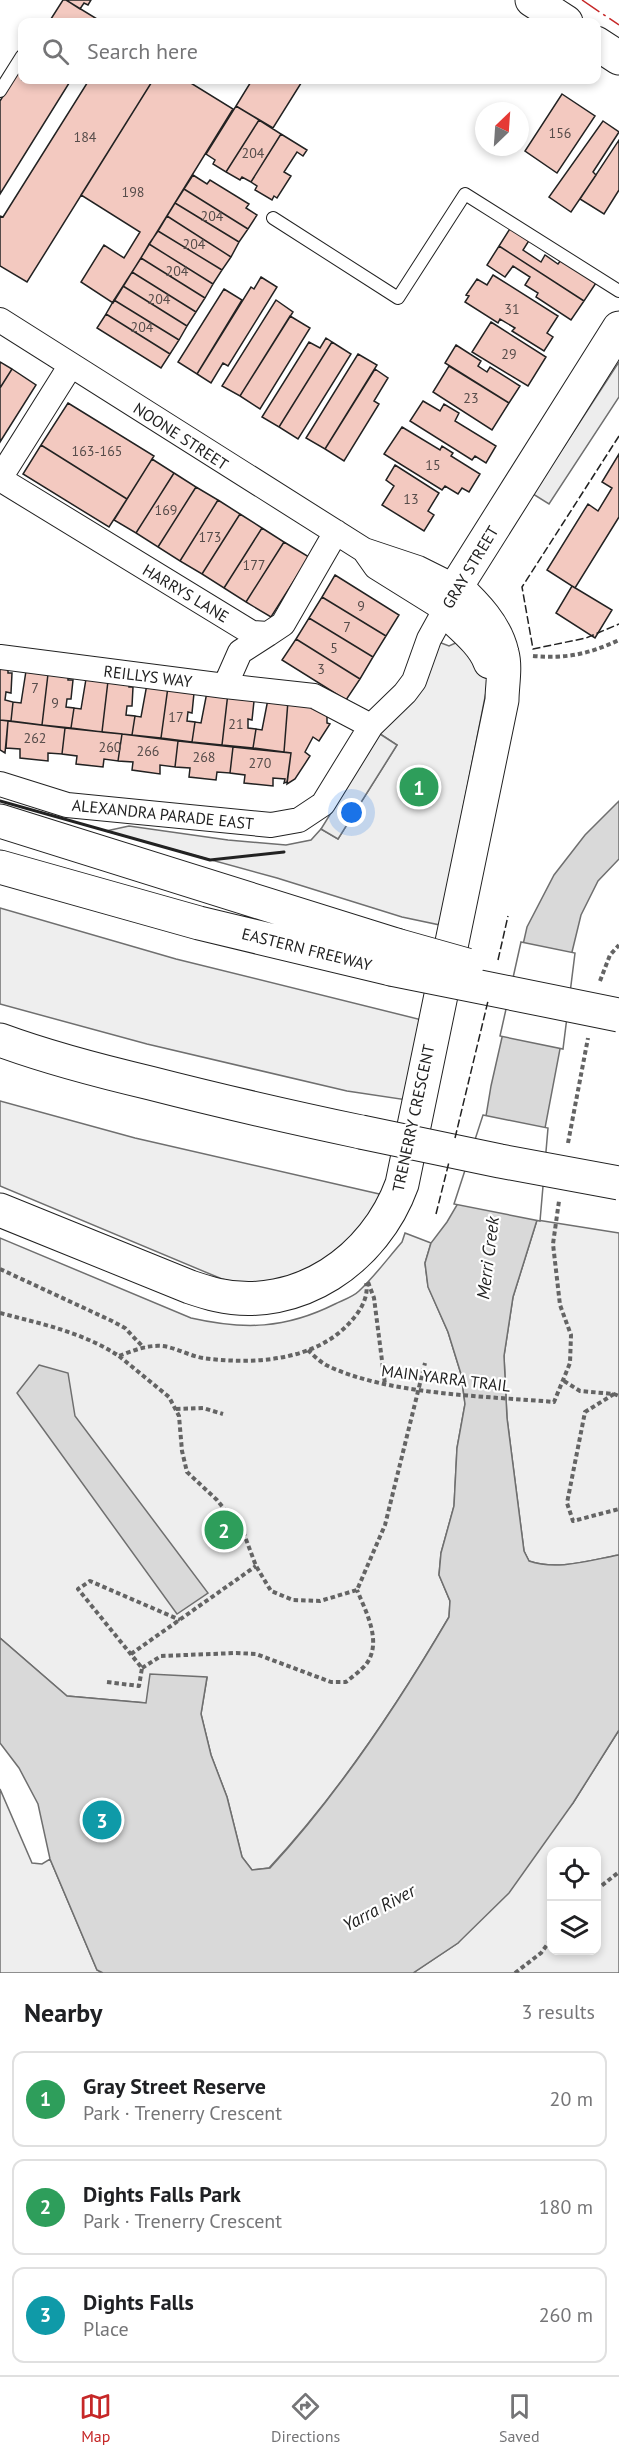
<!DOCTYPE html>
<meta charset="utf-8">
<style>
body{margin:0;font-family:"PT Sans",sans-serif;background:#f6f6f6;color:#202124}
.controls{position:absolute;right:18px;bottom:18px;display:grid;overflow:hidden;border-radius:12px;box-shadow:0 3px 9px #0003}
.controls button{width:54px;height:54px;display:grid;place-items:center;padding:0;border:0;border-bottom:2px solid #e0e0e0;background:#fff;color:#202124;font:30px sans-serif}
.compass{position:absolute;left:475px;top:102px;width:54px;height:54px;border-radius:50%;background:#fff;box-shadow:0 3px 9px #0003;rotate:25deg}
.you{position:absolute;left:352px;top:813px;width:21px;height:21px;margin:-15px;border:4px solid #fff;border-radius:50%;background:#1a73e8;box-shadow:0 0 0 9px #1a73e833}
.badge{display:grid;place-items:center;width:39px;height:39px;border-radius:50%;background:#c62828;color:#fff;font-size:20px;font-weight:700}
.pin{position:absolute;translate:-50% -50%;border:3px solid #fff;box-shadow:0 2px 6px #0006}
.list{margin:0;padding:0;list-style:none}
h2{display:flex;justify-content:space-between;align-items:center;height:78px;margin:0;padding:0 24px;font-size:26px}
h2 small{font-size:20px;font-weight:400;color:#757577}
.list li{display:grid;grid-template-columns:39px 1fr auto;gap:18px;align-items:center;box-sizing:border-box;height:96px;margin:0 12px 12px;padding:0 12px;border:2px solid #e0e0e0;border-radius:12px}
.list b{display:block;font-size:22px;white-space:nowrap}
.list p{margin:0;font-size:20px;white-space:nowrap;color:#757577}
.list em{font-size:20px;font-style:normal;color:#757577}
.icon{flex:none;width:33px;height:33px;fill:none;stroke:currentColor;stroke-width:2;stroke-linecap:round;stroke-linejoin:round}
.map{position:relative;flex:none;width:619px;height:1973px;overflow:hidden}
.search{position:absolute;background:#fff;box-shadow:0 3px 9px #0003;left:18px;right:18px;top:18px;height:66px;display:flex;align-items:center;gap:15px;box-sizing:border-box;padding:0 21px;border-radius:12px;color:#757577;font-size:22px}
.sheet{height:402px;background:#fff}
nav{display:flex;justify-content:space-around;align-items:center;box-sizing:border-box;height:84px;border-top:2px solid #e0e0e0;background:#fff;font-size:16px;color:#757577}
nav a{display:grid;justify-items:center;gap:3px}
nav .on{color:#c62828}
.map>svg:first-child{display:block}
.green{fill:#eee;stroke:#6f6f6f;stroke-width:1.5;fill-rule:evenodd}
.parking{fill:#ededed;stroke:#6f6f6f;stroke-width:1.5}
.water{fill:#d9d9d9;stroke:#6f6f6f;stroke-width:1.5}
.pier{fill:#fff;stroke:#6f6f6f;stroke-width:1.5}
.building{fill:#f3c9c0;stroke:#222;stroke-width:1.5}
.lines{fill:none;stroke-linecap:round;stroke-linejoin:round}
.lane-casing{stroke:#222;stroke-width:14}
.street-casing{stroke:#222;stroke-width:26}
.secondary-casing{stroke:#222;stroke-width:35}
.highway-casing{stroke:#222;stroke-width:35}
.path{stroke:#646464;stroke-width:4;stroke-dasharray:4.5 3;stroke-linecap:butt}
.lane{stroke:#fff;stroke-width:12}
.street{stroke:#fff;stroke-width:24}
.secondary{stroke:#fff;stroke-width:33}
.highway{stroke:#fff;stroke-width:33}
.highway-bridge-casing{stroke:#222;stroke-width:35;stroke-linecap:butt}
.highway-bridge{stroke:#fff;stroke-width:33}
.fence{stroke:#222;stroke-width:1.5;stroke-dasharray:8 3;stroke-linecap:butt}
.wall{stroke:#222;stroke-width:3}
.power{stroke:#c62828;stroke-width:1.5;stroke-dasharray:21 4.5 3 4.5;stroke-linecap:butt}
.labels{text-anchor:middle;stroke-width:4.5;stroke-linejoin:round;paint-order:stroke}
.number-label{font-size:14px;fill:#564c4a}
.street-label{font-size:16px;fill:#222;stroke:#fff}
.water-label{font-size:18px;font-style:italic;fill:#222;stroke:#fff}
</style>
<div class="map">
<svg width="619" height="1973" viewBox="0 0 619 1973">
<rect width="100%" height="100%" fill="#fff"/>
<!-- green -->
<path class="green" d="M 467,638 L 483,663 L 488,682 L 440,925 L 402,917 L 277,878 L 106,831 L 129,826 L 228,840 L 286,845 L 311,840 L 321,829 L 338,839 L 397,745 L 380,734 L 419,686 L 436,641 L 449,646 Z
M 0,908 L 176,959 L 422,1020 L 407,1100 L 347,1091 L 147,1044 L 0,1004 Z
M 0,1101 L 135,1138 L 388,1196 L 328,1263 L 257,1288 L 222,1279 L 0,1186 Z
M 537,1220 L 619,1233 L 619,1555 C 590,1560 558,1571 529,1561 L 524,1551 L 507,1418 L 504,1356 L 513,1297 Z
M 405,1233 L 431,1243 L 425,1263 L 428,1286 L 448,1332 L 461,1374 L 465,1404 L 457,1448 L 454,1506 L 441,1553 L 439,1575 L 450,1601 L 449,1617 C 397,1706 339,1793 269,1868 L 252,1870 L 242,1857 L 227,1797 L 211,1755 L 201,1714 L 207,1678 L 147,1703 L 67,1696 L 0,1638 L 0,1238 L 191,1318 C 244,1330 285,1329 335,1304 C 343,1300 353,1297 359,1291 C 375,1276 388,1258 402,1242 Z
M 619,1730 L 619,1973 L 413,1973 L 458,1943 L 573,1803 ZM 552,1852 L 596,1852 L 596,1950 L 552,1950 Z
M 0,1789 L 32,1863 L 42,1864 L 50,1859 L 97,1970 L 103,1973 L 0,1973 Z"/>
<!-- parking -->
<path class="parking" d="M 619,362 L 619,397 L 549,504 L 533,494 Z
M 380,734 L 397,745 L 338,839 L 321,829 Z"/>
<!-- water -->
<path class="water" d="M 619,801 L 619,859 L 598,881 L 581,915 L 572,952 L 560,1049 L 545,1128 L 537,1220 L 513,1297 L 504,1356 L 507,1418 L 524,1551 L 529,1561 C 557,1571 590,1560 619,1555 L 619,1730 L 573,1803 L 509,1893 L 458,1943 L 413,1973 L 103,1973 L 97,1970 L 50,1859 L 38,1804 L 19,1768 L 0,1743 L 0,1638 L 67,1696 L 146,1703 L 150,1674 L 207,1677 L 201,1714 L 211,1755 L 227,1797 L 242,1857 L 252,1870 L 270,1868 C 339,1793 397,1706 449,1617 L 450,1601 L 439,1575 L 441,1553 L 454,1506 L 457,1448 L 465,1404 L 461,1374 L 448,1332 L 428,1287 L 425,1263 L 431,1243 L 447,1222 L 457,1205 L 486,1116 L 491,1086 L 527,927 L 554,875 L 585,835 Z
M 39,1365 L 68,1373 L 75,1416 L 208,1593 L 177,1614 L 17,1393 Z"/>
<!-- pier -->
<path class="pier" d="M 521,942 L 575,953 L 563,1049 L 500,1036 Z
M 483,1115 L 548,1128 L 540,1221 L 454,1204 Z"/>
<!-- building -->
<path class="building" d="M 63,0 L 66,0 L 102,22 L 49,22 Z
M 66,0 L 91,0 L 88,5 L 84,3 L 80,9 Z
M 22,65 L 22,80 L 71,80 L 0,194 L 0,101 Z
M 89,80 L 153,80 L 27,282 L 0,266 L 0,216 L 3,217 Z
M 153,80 L 186,80 L 233,109 L 113,303 L 81,282 L 104,245 L 124,258 L 140,232 L 81,195 Z
M 252,80 L 303,80 L 273,128 L 236,106 Z
M 562,94 L 595,116 L 557,173 L 525,151 Z
M 236,106 L 259,120 L 226,172 L 213,164 L 215,160 L 206,154 Z
M 259,120 L 281,134 L 251,182 L 242,177 L 240,180 L 226,172 Z
M 603,121 L 619,132 L 593,172 L 596,175 L 571,212 L 549,197 Z
M 281,134 L 307,150 L 303,156 L 297,152 L 284,172 L 291,176 L 277,198 L 274,196 L 272,200 L 255,190 L 257,186 L 251,182 Z
M 619,140 L 619,190 L 604,214 L 580,199 Z
M 193,175 L 207,184 L 210,180 L 249,204 L 246,208 L 257,215 L 248,229 L 184,189 Z
M 184,189 L 248,229 L 239,242 L 175,203 Z
M 175,203 L 239,242 L 231,257 L 167,216 Z
M 167,216 L 231,257 L 222,270 L 158,231 Z
M 511,227 L 530,239 L 523,250 L 541,262 L 545,255 L 558,264 L 561,260 L 596,283 L 584,301 L 499,246 Z
M 158,231 L 222,270 L 213,284 L 149,244 Z
M 149,244 L 213,284 L 205,298 L 141,258 Z
M 499,246 L 584,301 L 571,320 L 536,297 L 538,293 L 525,285 L 530,277 L 513,266 L 505,277 L 487,265 Z
M 141,258 L 205,298 L 196,312 L 132,272 Z
M 132,272 L 196,312 L 187,326 L 123,286 Z
M 493,275 L 558,316 L 547,333 L 553,337 L 544,351 L 512,331 L 515,328 L 500,319 L 498,323 L 465,302 L 469,296 L 466,295 L 477,279 L 487,285 Z
M 261,277 L 277,287 L 228,366 L 223,363 L 211,383 L 197,374 L 251,287 L 254,289 Z
M 123,286 L 187,326 L 179,340 L 114,300 Z
M 224,289 L 242,300 L 197,374 L 178,362 Z
M 114,300 L 179,340 L 170,354 L 106,314 Z
M 276,300 L 293,312 L 240,396 L 222,386 Z
M 106,314 L 170,354 L 161,368 L 97,328 Z
M 290,316 L 310,328 L 260,409 L 240,396 Z
M 491,322 L 546,357 L 528,386 L 472,352 Z
M 326,338 L 332,342 L 279,427 L 262,417 L 309,342 L 320,348 Z
M 332,342 L 351,354 L 298,439 L 279,427 Z
M 456,345 L 481,361 L 478,366 L 487,372 L 490,367 L 520,386 L 509,403 L 445,363 Z
M 358,354 L 377,365 L 325,449 L 306,438 Z
M 0,362 L 12,369 L 0,388 Z
M 449,366 L 509,403 L 492,430 L 433,392 Z
M 12,369 L 36,385 L 0,442 L 0,388 Z
M 375,369 L 388,378 L 374,401 L 379,404 L 344,461 L 325,449 Z
M 423,401 L 440,411 L 444,404 L 459,413 L 455,421 L 496,446 L 486,463 L 475,456 L 472,460 L 410,421 Z
M 68,403 L 154,456 L 127,499 L 41,445 Z
M 402,427 L 440,450 L 442,446 L 453,453 L 451,456 L 480,474 L 469,492 L 462,488 L 458,494 L 445,486 L 442,490 L 384,454 Z
M 41,445 L 127,499 L 109,527 L 23,474 Z
M 619,454 L 619,517 L 575,588 L 547,570 L 588,504 L 598,511 L 612,488 L 602,482 Z
M 152,459 L 174,473 L 136,533 L 114,520 Z
M 395,465 L 439,493 L 428,511 L 434,515 L 424,531 L 382,505 L 394,486 L 386,480 Z
M 174,473 L 196,487 L 158,547 L 136,533 Z
M 196,487 L 218,500 L 180,561 L 158,547 Z
M 218,500 L 240,514 L 202,574 L 180,561 Z
M 240,514 L 262,528 L 224,588 L 202,574 Z
M 262,528 L 284,542 L 246,602 L 224,588 Z
M 284,542 L 309,557 L 271,617 L 246,602 Z
M 335,575 L 399,615 L 386,636 L 322,597 Z
M 572,586 L 612,610 L 595,638 L 556,613 Z
M 322,597 L 386,636 L 373,657 L 309,618 Z
M 309,618 L 373,657 L 360,679 L 296,639 Z
M 296,639 L 360,679 L 346,700 L 282,660 Z
M 0,668 L 8,669 L 8,673 L 12,673 L 11,693 L 6,692 L 5,700 L 13,702 L 11,721 L 0,720 Z
M 26,671 L 48,674 L 42,725 L 11,721 L 13,702 L 21,703 Z
M 48,674 L 68,676 L 68,680 L 73,680 L 71,699 L 67,699 L 66,707 L 74,708 L 71,728 L 42,725 Z
M 86,679 L 108,681 L 102,732 L 71,728 L 74,708 L 81,709 Z
M 108,681 L 129,683 L 129,687 L 133,687 L 132,706 L 127,706 L 126,715 L 135,716 L 132,735 L 102,732 Z
M 147,684 L 168,687 L 161,738 L 132,735 L 135,716 L 141,717 Z
M 168,687 L 194,693 L 192,713 L 188,712 L 187,721 L 195,722 L 192,742 L 161,738 Z
M 207,692 L 228,693 L 222,745 L 192,742 L 195,722 L 201,723 Z
M 228,693 L 254,701 L 252,720 L 248,719 L 248,728 L 256,729 L 253,748 L 222,745 Z
M 268,699 L 288,701 L 284,752 L 253,748 L 256,729 L 262,730 Z
M 288,701 L 327,709 L 327,723 L 330,724 L 319,741 L 313,737 L 305,752 L 310,756 L 295,779 L 287,784 L 291,753 L 284,752 Z
M 0,720 L 8,721 L 5,753 L 0,750 Z
M 8,721 L 65,728 L 62,754 L 48,753 L 48,761 L 20,758 L 20,749 L 6,748 Z
M 65,728 L 122,734 L 118,761 L 104,759 L 103,767 L 76,764 L 77,756 L 62,754 Z
M 122,734 L 178,741 L 175,767 L 160,765 L 160,774 L 132,770 L 133,762 L 118,761 Z
M 178,741 L 233,747 L 230,773 L 217,772 L 216,780 L 189,777 L 190,768 L 175,767 Z
M 233,747 L 291,753 L 287,782 L 284,783 L 285,779 L 273,778 L 273,786 L 244,783 L 245,775 L 230,773 Z"/>
<g class="lines">
<defs>
<path id="lane" d="M 0,91 L 22,56
M 273,218 L 398,298 L 465,194 L 619,291"/>
<path id="street" d="M 0,320 L 364,550 L 418,568 L 456,587
M 0,478 L 71,365
M 0,479 L 252,633 L 268,634 L 283,624 L 336,532
M 0,657 L 225,686 L 240,652 L 268,634
M 225,686 L 314,696 L 371,726
M 0,784 L 67,805 L 271,825 L 299,820 L 323,804 L 371,726 L 405,693 L 414,681 L 429,639 L 445,610 L 376,567 L 364,550"/>
<path id="secondary" d="M 532,0 L 566,22
M 596,43 L 619,58
M 490,662 C 483,642 460,625 445,610 L 456,587 L 619,328
M 0,1210 L 190,1287 C 199,1290 208,1293 217,1295 C 298,1313 375,1259 402,1184 L 502,700 C 502,686 506,667 502,653 C 496,626 475,605 456,587"/>
<path id="highway" d="M 0,821 L 396,945
M 0,867 L 199,923 L 391,969
M 0,1040 C 49,1058 99,1071 150,1083 C 220,1101 290,1117 361,1132"/>
</defs>
<!-- lane casing -->
<use href="#lane" class="lane-casing"/>
<!-- street casing -->
<use href="#street" class="street-casing"/>
<!-- secondary casing -->
<use href="#secondary" class="secondary-casing"/>
<!-- highway casing -->
<use href="#highway" class="highway-casing"/>
<!-- path -->
<path class="path" d="M 533,656 C 566,659 589,654 619,640
M 600,981 L 610,955 L 619,945
M 568,1143 L 588,1038
M 0,1269 L 112,1321 L 125,1328 L 144,1348
M 368,1282 L 374,1298 L 385,1384
M 0,1313 C 42,1324 82,1332 119,1356 C 134,1350 152,1343 168,1347 C 180,1350 191,1356 203,1358 C 254,1365 318,1361 352,1320 C 361,1310 369,1296 366,1283
M 308,1350 C 313,1355 319,1361 326,1365 C 387,1395 486,1396 554,1402 L 570,1363 L 571,1335 L 560,1305 L 553,1244 L 559,1201
M 119,1356 L 169,1397 L 179,1416 L 182,1451 L 187,1472 L 217,1500 L 244,1534 L 256,1566 L 271,1591 L 293,1600 L 320,1601 L 357,1590 L 385,1525 L 425,1363
M 564,1381 L 580,1391 L 614,1394 L 619,1396
M 614,1394 L 585,1412 L 567,1503 L 573,1521 L 619,1509
M 176,1409 L 203,1408 L 223,1414
M 131,1654 L 256,1566
M 142,1668 L 161,1656 L 236,1653 L 256,1654 L 331,1682 L 346,1682 C 352,1677 362,1670 367,1663 C 382,1641 366,1612 357,1590
M 107,1682 L 139,1686 L 142,1668 L 78,1589 L 90,1581 L 180,1620
M 596,1890 L 619,1872
M 515,1973 L 541,1953 L 552,1938"/>
<!-- lane -->
<use href="#lane" class="lane"/>
<!-- street -->
<use href="#street" class="street"/>
<!-- secondary -->
<use href="#secondary" class="secondary"/>
<!-- highway -->
<use href="#highway" class="highway"/>
<defs>
<path id="highway-bridge" d="M 396,945 L 467,965
M 391,969 L 619,1015
M 361,1132 L 500,1161 L 619,1183"/>
</defs>
<!-- highway-bridge casing -->
<use href="#highway-bridge" class="highway-bridge-casing"/>
<!-- highway-bridge -->
<use href="#highway-bridge" class="highway-bridge"/>
<!-- fence -->
<path class="fence" d="M 619,436 L 522,587 L 533,649 L 586,638 L 619,624
M 498,960 L 508,916
M 455,1138 L 488,1001
M 436,1214 L 449,1162"/>
<!-- wall -->
<path class="wall" d="M 0,801 L 210,860 L 284,852"/>
<!-- power -->
<path class="power" d="M 582,0 L 619,25"/>
</g>
<g class="labels">
<!-- number labels -->
<g class="number-label">
<text x="560" y="138">156</text>
<text x="85" y="142">184</text>
<text x="253" y="158">204</text>
<text x="133" y="197">198</text>
<text x="212" y="221">204</text>
<text x="194" y="249">204</text>
<text x="177" y="276">204</text>
<text x="159" y="304">204</text>
<text x="512" y="314">31</text>
<text x="142" y="332">204</text>
<text x="509" y="359">29</text>
<text x="471" y="403">23</text>
<text x="97" y="456">163-165</text>
<text x="433" y="470">15</text>
<text x="411" y="504">13</text>
<text x="166" y="515">169</text>
<text x="210" y="542">173</text>
<text x="254" y="570">177</text>
<text x="361" y="611">9</text>
<text x="347" y="632">7</text>
<text x="334" y="653">5</text>
<text x="321" y="674">3</text>
<text x="35" y="693">7</text>
<text x="55" y="708">9</text>
<text x="176" y="722">17</text>
<text x="236" y="729">21</text>
<text x="35" y="743">262</text>
<text x="110" y="752">260</text>
<text x="148" y="756">266</text>
<text x="204" y="762">268</text>
<text x="260" y="768">270</text>
</g>
<!-- street labels -->
<g class="street-label">
<text transform="translate(181 436) rotate(33)" y="6">NOONE STREET</text>
<text transform="translate(470 567) rotate(-59)" y="6">GRAY STREET</text>
<text transform="translate(186 593) rotate(31)" y="6">HARRYS LANE</text>
<text transform="translate(148 676) rotate(7)" y="6">REILLYS WAY</text>
<text transform="translate(163 814) rotate(6)" y="6">ALEXANDRA PARADE EAST</text>
<text transform="translate(307 949) rotate(14)" y="6">EASTERN FREEWAY</text>
<text transform="translate(413 1118) rotate(-78)" y="6">TRENERRY CRESCENT</text>
<text transform="translate(446 1378) rotate(7)" y="6">MAIN YARRA TRAIL</text>
</g>
<!-- water labels -->
<g class="water-label">
<text transform="translate(488 1258) rotate(-83)" y="6">Merri Creek</text>
<text transform="translate(379 1908) rotate(-28)" y="6">Yarra River</text>
</g>
</g>
</svg>
<div class="controls">
<button><svg class="icon" aria-label="locate" viewBox="0 0 24 24"><circle cx="12" cy="12" r="6"/><path d="M12 2v4M12 18v4M2 12h4M18 12h4"/></svg></button>
<button><svg class="icon" aria-label="layers" viewBox="0 0 24 24"><path d="M12 4l9 5-9 5-9-5zM3 14l9 5 9-5"/></svg></button>
</div>
<svg class="compass" viewBox="-18 -18 36 36"><path d="M0-13l5 13h-10z" fill="#e53935"/><path d="M0 13l5-13h-10z" fill="#757577"/></svg>
<div class="you"></div>
<div class="pin badge" style="left:419px;top:787px;background:#2e9e5b">1</div>
<div class="pin badge" style="left:224px;top:1530px;background:#2e9e5b">2</div>
<div class="pin badge" style="left:102px;top:1820px;background:#0f9aa8">3</div>
<div class="search"><svg class="icon" aria-label="search" viewBox="0 0 24 24"><circle cx="10" cy="10" r="6"/><path d="M15 15l6 6"/></svg>Search here</div>
</div>
<section class="sheet">
<h2>Nearby<small>3 results</small></h2>
<ul class="list">
<li><span class="badge" style="background:#2e9e5b">1</span><div><b>Gray Street Reserve</b><p>Park · Trenerry Crescent</p></div><em>20 m</em></li>
<li><span class="badge" style="background:#2e9e5b">2</span><div><b>Dights Falls Park</b><p>Park · Trenerry Crescent</p></div><em>180 m</em></li>
<li><span class="badge" style="background:#0f9aa8">3</span><div><b>Dights Falls</b><p>Place</p></div><em>260 m</em></li>
</ul>
</section>
<nav>
<a class="on"><svg class="icon" aria-label="map" viewBox="0 0 24 24"><path d="M3 6l6-2 6 2 6-2v14l-6 2-6-2-6 2zM9 4v14M15 6v14"/></svg>Map</a>
<a><svg class="icon" aria-label="directions" viewBox="0 0 24 24"><path d="M12 3l9 9-9 9-9-9zM9 14v-3h6M13 9l2 2-2 2"/></svg>Directions</a>
<a><svg class="icon" aria-label="saved" viewBox="0 0 24 24"><path d="M7 4h10v16l-5-4-5 4z"/></svg>Saved</a>
</nav>
